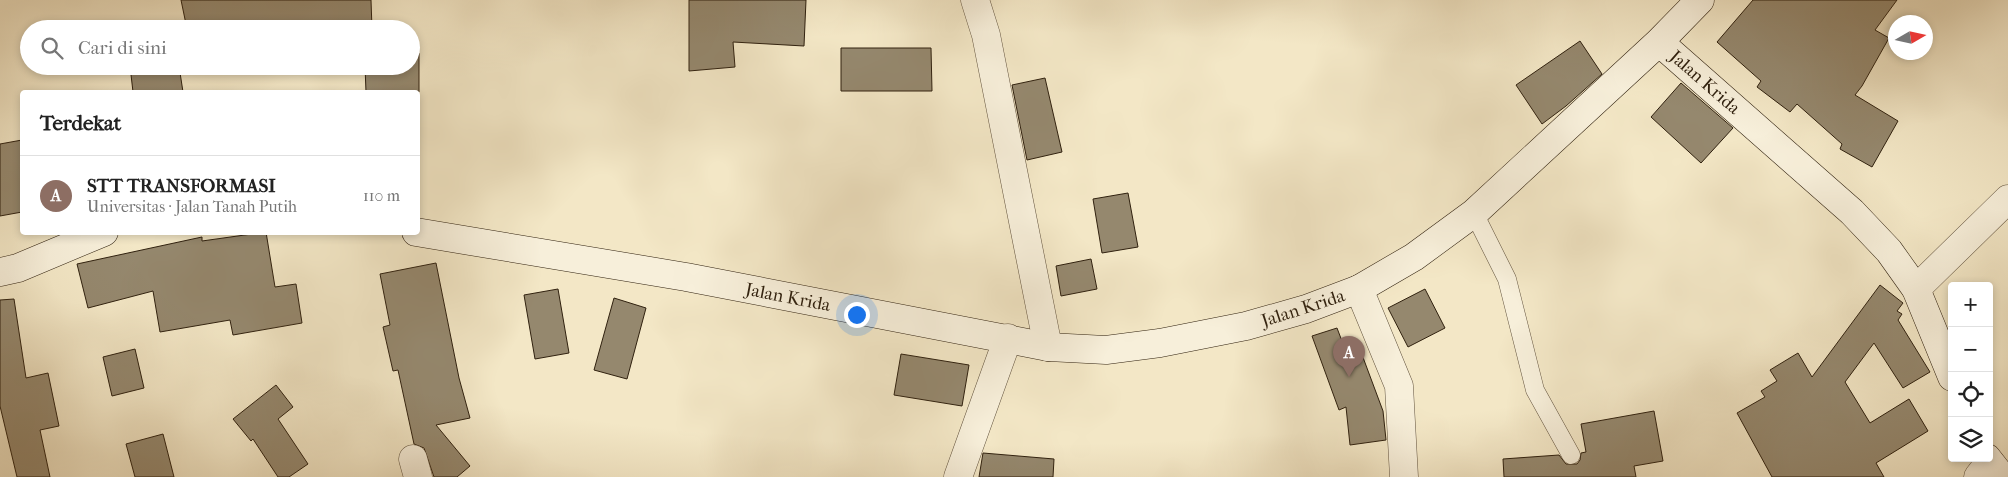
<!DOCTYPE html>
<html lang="id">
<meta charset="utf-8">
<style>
body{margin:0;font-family:"IM FELL French Canon",serif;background:#f6f6f6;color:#222}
.controls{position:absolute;right:15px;bottom:15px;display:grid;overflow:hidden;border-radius:5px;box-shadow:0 2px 8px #0003}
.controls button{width:45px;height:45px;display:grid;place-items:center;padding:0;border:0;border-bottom:1px solid #e0e0e0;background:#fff;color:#222;font:25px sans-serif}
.compass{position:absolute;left:1888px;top:15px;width:45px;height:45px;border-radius:50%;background:#fff;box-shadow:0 2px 8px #0003;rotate:81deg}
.you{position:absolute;left:856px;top:314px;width:18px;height:18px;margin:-12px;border:4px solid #fff;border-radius:50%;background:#1a73e8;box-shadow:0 0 0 8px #1a73e833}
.badge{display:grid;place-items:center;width:32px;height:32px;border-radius:50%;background:#2563eb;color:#fff;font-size:16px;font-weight:700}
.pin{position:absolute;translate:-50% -41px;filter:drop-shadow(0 1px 2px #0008)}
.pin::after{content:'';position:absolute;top:26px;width:18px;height:15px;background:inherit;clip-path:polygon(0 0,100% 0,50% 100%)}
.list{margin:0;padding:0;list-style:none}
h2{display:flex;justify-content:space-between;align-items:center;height:65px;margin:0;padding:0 20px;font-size:21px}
h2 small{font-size:16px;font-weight:400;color:#767676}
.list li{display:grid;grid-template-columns:32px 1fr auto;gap:15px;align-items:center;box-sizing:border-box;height:80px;padding:0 20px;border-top:1px solid #e0e0e0}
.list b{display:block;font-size:19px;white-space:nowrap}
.list p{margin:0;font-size:16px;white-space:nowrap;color:#767676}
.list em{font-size:16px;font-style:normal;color:#767676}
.icon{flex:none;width:28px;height:28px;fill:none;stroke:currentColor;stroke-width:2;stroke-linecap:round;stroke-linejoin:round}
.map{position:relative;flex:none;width:2008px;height:477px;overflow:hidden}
.search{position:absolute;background:#fff;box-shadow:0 2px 8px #0003;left:20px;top:20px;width:400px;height:55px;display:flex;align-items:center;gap:12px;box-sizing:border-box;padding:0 18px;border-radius:28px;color:#767676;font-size:19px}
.panel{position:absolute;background:#fff;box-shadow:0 2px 8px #0003;left:20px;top:90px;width:400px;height:145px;border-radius:5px}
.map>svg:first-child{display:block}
.building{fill:#95886e;stroke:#30210f}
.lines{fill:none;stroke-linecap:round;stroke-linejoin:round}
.lane-casing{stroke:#61523d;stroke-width:19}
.street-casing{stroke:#61523d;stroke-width:29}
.secondary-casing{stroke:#30210f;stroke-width:29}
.lane{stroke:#f7efda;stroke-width:18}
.street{stroke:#f7efda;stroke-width:28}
.secondary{stroke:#f7efda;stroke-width:28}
.labels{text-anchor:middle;stroke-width:4;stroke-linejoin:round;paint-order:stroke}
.street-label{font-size:18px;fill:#30210f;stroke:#f7efda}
</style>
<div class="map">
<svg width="2008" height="477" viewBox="0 0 2008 477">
<rect width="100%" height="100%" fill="#f3e7c6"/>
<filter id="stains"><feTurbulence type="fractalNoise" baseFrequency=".004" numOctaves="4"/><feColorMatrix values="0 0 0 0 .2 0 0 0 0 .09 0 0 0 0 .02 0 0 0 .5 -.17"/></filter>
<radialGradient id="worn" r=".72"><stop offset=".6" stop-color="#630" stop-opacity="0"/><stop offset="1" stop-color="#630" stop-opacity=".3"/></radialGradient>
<!-- building -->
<path class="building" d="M 181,0 L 371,0 L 372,29 L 187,29 Z
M 689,0 L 806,0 L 804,46 L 733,42 L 735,67 L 689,71 Z
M 1753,0 L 1897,0 L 1875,30 L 1889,38 L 1862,86 L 1855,95 L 1898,121 L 1872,167 L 1840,149 L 1842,144 L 1797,104 L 1790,112 L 1757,87 L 1761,81 L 1717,42 Z
M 1580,41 L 1602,74 L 1566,106 L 1542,124 L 1516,85 Z
M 841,48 L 931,48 L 932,91 L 841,91 Z
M 411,53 L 419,53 L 419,92 L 366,92 L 365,66 L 411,66 Z
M 130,66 L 179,66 L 183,92 L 133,92 Z
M 1045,78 L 1062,152 L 1027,160 L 1012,85 Z
M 1681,83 L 1733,128 L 1701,163 L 1651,117 Z
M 22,140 L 22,212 L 0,216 L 0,144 Z
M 1128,193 L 1138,247 L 1102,253 L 1093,199 Z
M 266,232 L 275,287 L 296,284 L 302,323 L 233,335 L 230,320 L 160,332 L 153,291 L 88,308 L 77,264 L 202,237 L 202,241 Z
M 1091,259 L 1097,289 L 1061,296 L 1056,266 Z
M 436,263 L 459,378 L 470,418 L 436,425 L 470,466 L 457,477 L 434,477 L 424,448 L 414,444 L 398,370 L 393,371 L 383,327 L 390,325 L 380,274 Z
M 1880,285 L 1903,303 L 1897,311 L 1902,314 L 1898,320 L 1930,372 L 1903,388 L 1874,343 L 1845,382 L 1870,423 L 1909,399 L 1928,431 L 1876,463 L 1884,477 L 1772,477 L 1737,413 L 1765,397 L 1761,391 L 1777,381 L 1770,370 L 1798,353 L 1812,377 Z
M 558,289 L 569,353 L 535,359 L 524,295 Z
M 1425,289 L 1445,328 L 1408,347 L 1388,308 Z
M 614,298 L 646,308 L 627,379 L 594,370 Z
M 14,299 L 26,378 L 48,373 L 59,426 L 40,430 L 50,477 L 17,477 L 0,406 L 0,300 Z
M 1337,328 L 1345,349 L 1358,344 L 1383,411 L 1386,440 L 1350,445 L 1346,407 L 1339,410 L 1312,336 Z
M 135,349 L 144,388 L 112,396 L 103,357 Z
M 901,354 L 969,365 L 962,406 L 894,395 Z
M 276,385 L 293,407 L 278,419 L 308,464 L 289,477 L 278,477 L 253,439 L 251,441 L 233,419 Z
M 1654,411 L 1663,461 L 1634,466 L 1636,477 L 1504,477 L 1503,459 L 1559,455 L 1566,464 L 1577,464 L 1580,460 L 1581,453 L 1586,452 L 1581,424 Z
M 163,434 L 174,477 L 135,477 L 126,444 Z
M 983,453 L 1054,459 L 1053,477 L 979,477 Z"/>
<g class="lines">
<defs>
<path id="lane" d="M 1474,213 L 1507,279 L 1535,390 L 1571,455"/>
<path id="street" d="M 975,0 L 986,35 L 1048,347
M 1359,289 L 1399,386 L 1404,477
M 1916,289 L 2008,199
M 413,459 L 418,477
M 958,477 L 1008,338
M 1978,477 L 1989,463"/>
<path id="secondary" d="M 1659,42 L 1700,0
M 416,232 L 686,277 L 1048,347 L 1106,350 L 1160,343 L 1246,326 L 1306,309 L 1359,289 L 1414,257 L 1474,213 L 1659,42 L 1852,212 L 1889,251 L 1916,289 L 1952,377
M 0,272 L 18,268 L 104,232
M 1987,458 L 2002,477"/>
</defs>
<!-- lane casing -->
<use href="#lane" class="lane-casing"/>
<!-- street casing -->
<use href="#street" class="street-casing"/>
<!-- secondary casing -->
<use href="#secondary" class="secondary-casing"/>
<!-- lane -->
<use href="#lane" class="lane"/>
<!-- street -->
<use href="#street" class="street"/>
<!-- secondary -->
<use href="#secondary" class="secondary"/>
</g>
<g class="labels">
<!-- street labels -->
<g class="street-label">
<text transform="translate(1705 82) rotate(41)" y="6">Jalan Krida</text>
<text transform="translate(788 297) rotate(11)" y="6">Jalan Krida</text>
<text transform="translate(1303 308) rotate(-18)" y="6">Jalan Krida</text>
</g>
</g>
<rect width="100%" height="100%" filter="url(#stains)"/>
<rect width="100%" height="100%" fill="url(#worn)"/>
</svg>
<div class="controls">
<button>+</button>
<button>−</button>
<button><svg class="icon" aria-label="locate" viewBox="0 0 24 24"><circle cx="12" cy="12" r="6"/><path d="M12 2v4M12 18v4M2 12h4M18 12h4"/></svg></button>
<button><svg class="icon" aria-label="layers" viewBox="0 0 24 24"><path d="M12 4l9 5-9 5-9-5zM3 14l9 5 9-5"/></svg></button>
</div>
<svg class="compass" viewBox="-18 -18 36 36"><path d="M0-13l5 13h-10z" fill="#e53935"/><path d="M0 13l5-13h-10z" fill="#767676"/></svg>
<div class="you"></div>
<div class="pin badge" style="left:1349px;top:377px;background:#8d6e63">A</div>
<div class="search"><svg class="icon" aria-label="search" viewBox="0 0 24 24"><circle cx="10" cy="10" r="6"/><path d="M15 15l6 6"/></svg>Cari di sini</div>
<section class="panel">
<h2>Terdekat<small></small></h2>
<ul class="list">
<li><span class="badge" style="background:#8d6e63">A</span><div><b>STT TRANSFORMASI</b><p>Universitas · Jalan Tanah Putih</p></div><em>110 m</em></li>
</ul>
</section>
</div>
